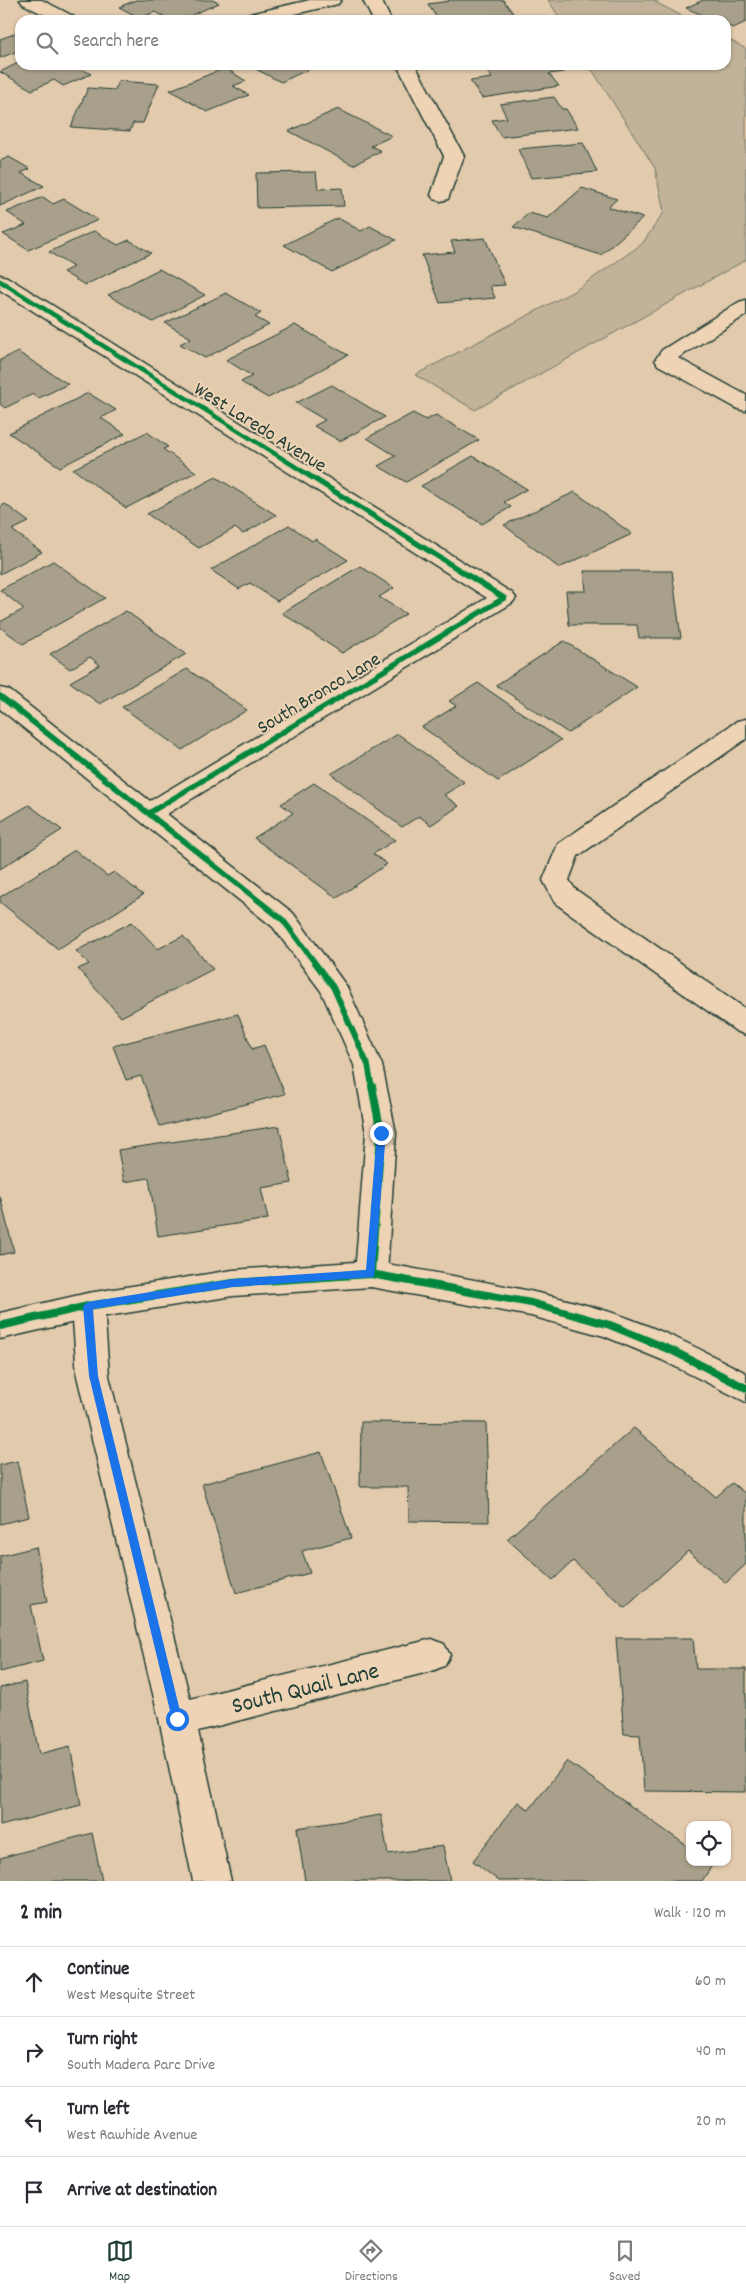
<!DOCTYPE html>
<meta charset="utf-8">
<style>
body{margin:0;font-family:Dekko,sans-serif;background:#f2f2f3;color:#2b2b33}
.controls{position:absolute;right:15px;bottom:15px;display:grid;overflow:hidden;border-radius:10px;box-shadow:0 1px 4px #0004}
.controls button{width:45px;height:45px;display:grid;place-items:center;padding:0;border:0;border-bottom:1px solid #e1e1e2;background:#fff;color:#2b2b33;font:25px sans-serif}
.stop{position:absolute;width:15px;height:15px;margin:-11px;border:4px solid #1a73e8;border-radius:50%;background:#fff}
.stop.end{background:#1a73e8;border-color:#fff;box-shadow:0 1px 5px #0008}
.list{margin:0;padding:0;list-style:none}
h2{display:flex;justify-content:space-between;align-items:center;height:65px;margin:0;padding:0 20px;font-size:21px}
h2 small{font-size:16px;font-weight:400;color:#7c7c81}
.list li{display:grid;grid-template-columns:32px 1fr auto;gap:15px;align-items:center;box-sizing:border-box;height:70px;padding:0 20px;border-top:1px solid #e1e1e2}
.list b{display:block;font-size:19px;white-space:nowrap}
.list p{margin:0;font-size:16px;white-space:nowrap;color:#7c7c81}
.list em{font-size:16px;font-style:normal;color:#7c7c81}
.icon{flex:none;width:28px;height:28px;fill:none;stroke:currentColor;stroke-width:2;stroke-linecap:round;stroke-linejoin:round}
.map{position:relative;flex:none;width:746px;height:1881px;overflow:hidden}
.search{position:absolute;background:#fff;box-shadow:0 1px 4px #0004;left:15px;right:15px;top:15px;height:55px;display:flex;align-items:center;gap:12px;box-sizing:border-box;padding:0 18px;border-radius:15px;color:#7c7c81;font-size:19px}
.sheet{height:345px;background:#fff}
nav{display:flex;justify-content:space-around;align-items:center;box-sizing:border-box;height:70px;border-top:1px solid #e1e1e2;background:#fff;font-size:14px;color:#7c7c81}
nav a{display:grid;justify-items:center;gap:2px}
nav .on{color:#1f3d34}
.map>svg:first-child{display:block}
.green{fill:#c1b299;stroke:#707866}
.building{fill:#a8a08a;stroke:#1f3d34}
.lines{fill:none;stroke-linecap:round;stroke-linejoin:round}
.minor-casing{stroke:#1f3d34;stroke-width:3}
.tertiary-casing{stroke:#1f3d34;stroke-width:3}
.minor{fill:#eed3b5;fill-rule:evenodd}
.tertiary{fill:#eed3b5;fill-rule:evenodd}
.cycleway-far2-casing{stroke:#eed3b5;stroke-width:7}
.cycleway-far1-casing{stroke:#eed3b5;stroke-width:9}
.cycleway-casing{stroke:#eed3b5;stroke-width:11}
.cycleway-far2{stroke:#00873e;stroke-width:4.5}
.cycleway-far1{stroke:#00873e;stroke-width:5.5}
.cycleway{stroke:#00873e;stroke-width:8}
.route{fill:#1a73e8}
.labels{text-anchor:middle;stroke-width:4;stroke-linejoin:round;paint-order:stroke}
.street-label{font-size:20px;fill:#1f3d34;stroke:#eed3b5}
.near-street-label{font-size:24px;fill:#1f3d34;stroke:#eed3b5}
</style>
<div class="map">
<svg width="746" height="1881" viewBox="0 0 746 1881">
<rect width="100%" height="100%" fill="#e2caad"/>
<filter id="ink" filterUnits="userSpaceOnUse"><feTurbulence type="fractalNoise" baseFrequency=".02" numOctaves="2"/><feDisplacementMap in="SourceGraphic" scale="10" xChannelSelector="R" yChannelSelector="G"/><feConvolveMatrix kernelMatrix="1 2 1 2 8 2 1 2 1" color-interpolation-filters="sRGB"/></filter>
<g filter="url(#ink)">
<!-- green -->
<path class="green" d="M 548,0 L 659,0 L 655,2 L 690,20 L 561,20 Z
M 726,38 L 746,49 L 746,260 L 475,410 L 415,375 L 576,290 L 642,244 L 664,212 L 655,168 L 589,65 L 726,65 Z"/>
<!-- building -->
<path class="building" d="M 136,0 L 212,0 L 219,3 L 181,20 L 172,20 L 155,12 L 140,18 L 119,7 Z
M 448,0 L 503,0 L 513,13 L 459,20 L 438,20 L 428,4 L 449,1 Z
M 703,0 L 746,0 L 746,22 L 733,28 L 726,25 L 726,20 L 714,20 L 686,8 Z
M 17,33 L 20,35 L 20,50 L 0,58 L 0,39 Z
M 20,62 L 20,65 L 74,65 L 91,74 L 63,86 L 54,80 L 32,90 L 0,72 Z
M 248,65 L 318,65 L 281,82 Z
M 482,65 L 557,65 L 563,72 L 549,74 L 559,86 L 482,98 L 470,81 L 492,78 Z
M 225,68 L 246,81 L 233,86 L 249,95 L 207,112 L 170,90 Z
M 118,81 L 159,84 L 143,123 L 133,123 L 130,131 L 71,127 L 88,88 L 115,90 Z
M 554,97 L 562,109 L 566,109 L 578,128 L 501,137 L 492,120 L 507,118 L 500,104 Z
M 338,109 L 392,136 L 371,146 L 381,151 L 353,165 L 289,131 Z
M 583,143 L 597,172 L 531,178 L 518,149 Z
M 9,157 L 30,169 L 21,173 L 44,186 L 0,206 L 0,161 Z
M 316,172 L 318,189 L 342,188 L 344,206 L 257,208 L 256,173 Z
M 582,188 L 617,199 L 608,207 L 643,218 L 601,255 L 513,227 L 529,213 L 548,218 Z
M 43,197 L 53,204 L 64,199 L 98,220 L 28,250 L 3,234 L 26,225 L 7,212 Z
M 338,218 L 361,231 L 370,226 L 396,240 L 332,272 L 284,245 Z
M 94,231 L 118,245 L 129,240 L 151,253 L 85,285 L 63,272 L 73,267 L 49,252 Z
M 485,238 L 505,285 L 490,286 L 495,298 L 440,303 L 422,255 L 455,252 L 451,241 Z
M 159,269 L 205,295 L 153,322 L 108,295 Z
M 226,293 L 261,313 L 255,317 L 269,325 L 205,358 L 180,344 L 191,338 L 165,323 Z
M 295,325 L 348,355 L 268,398 L 241,382 L 252,376 L 226,360 Z
M 18,352 L 68,384 L 39,398 L 33,394 L 5,408 L 0,404 L 0,360 Z
M 332,385 L 385,417 L 340,441 L 314,426 L 325,420 L 296,403 Z
M 88,393 L 116,410 L 101,418 L 125,434 L 60,467 L 9,433 Z
M 413,413 L 426,420 L 436,415 L 479,440 L 406,482 L 378,466 L 396,456 L 367,438 Z
M 147,432 L 168,447 L 163,449 L 196,472 L 126,508 L 73,469 Z
M 473,456 L 527,489 L 504,502 L 511,507 L 482,524 L 421,486 Z
M 216,477 L 276,515 L 243,534 L 235,528 L 199,548 L 147,514 Z
M 575,492 L 632,534 L 559,568 L 504,525 Z
M 5,504 L 29,522 L 12,530 L 42,552 L 0,574 L 0,507 Z
M 289,525 L 312,541 L 315,539 L 348,560 L 277,601 L 250,583 L 239,589 L 211,570 Z
M 53,561 L 105,598 L 23,644 L 0,627 L 0,622 L 24,609 L 0,590 Z
M 360,566 L 394,588 L 379,597 L 406,614 L 342,653 L 282,613 Z
M 584,571 L 672,571 L 681,638 L 639,638 L 637,625 L 569,625 L 566,591 L 586,591 Z
M 126,611 L 186,654 L 100,704 L 70,682 L 100,665 L 90,657 L 70,669 L 50,654 Z
M 564,641 L 637,687 L 568,733 L 496,685 Z
M 187,669 L 247,710 L 182,750 L 122,707 Z
M 478,683 L 561,740 L 498,781 L 422,727 L 456,706 L 449,701 Z
M 398,734 L 464,782 L 444,795 L 459,806 L 431,825 L 419,816 L 402,827 L 331,774 Z
M 314,783 L 395,840 L 373,854 L 387,864 L 337,898 L 254,838 L 293,813 L 281,804 Z
M 29,805 L 62,830 L 0,869 L 0,822 Z
M 75,850 L 107,876 L 114,872 L 143,895 L 58,949 L 0,902 L 0,897 Z
M 132,922 L 158,949 L 183,936 L 213,969 L 121,1017 L 78,969 L 89,964 L 76,951 Z
M 238,1014 L 252,1049 L 264,1045 L 285,1094 L 160,1126 L 141,1076 L 126,1080 L 113,1046 Z
M 279,1126 L 292,1183 L 261,1188 L 268,1219 L 158,1236 L 149,1178 L 124,1182 L 118,1150 Z
M 0,1196 L 14,1252 L 0,1255 Z
M 361,1422 L 486,1423 L 489,1522 L 409,1521 L 408,1487 L 360,1487 Z
M 634,1428 L 716,1497 L 732,1483 L 746,1494 L 746,1564 L 726,1583 L 688,1551 L 625,1608 L 573,1561 L 553,1580 L 507,1539 Z
M 321,1452 L 351,1538 L 302,1551 L 310,1573 L 236,1593 L 202,1484 Z
M 17,1461 L 29,1517 L 0,1524 L 0,1465 Z
M 36,1547 L 47,1602 L 31,1605 L 43,1661 L 0,1672 L 0,1556 Z
M 616,1638 L 693,1638 L 696,1669 L 746,1669 L 746,1792 L 644,1791 L 640,1735 L 624,1734 Z
M 25,1682 L 39,1754 L 70,1746 L 81,1805 L 0,1826 L 0,1688 Z
M 567,1761 L 690,1848 L 690,1862 L 710,1862 L 713,1864 L 702,1881 L 499,1881 L 473,1861 L 518,1802 L 529,1810 Z
M 381,1815 L 388,1854 L 443,1846 L 450,1881 L 305,1881 L 297,1828 Z
M 92,1833 L 102,1881 L 0,1881 L 0,1858 Z"/>
<g class="lines">
<defs>
<path id="minor" d="M 20,0 L 42,0 L 73,16 L 76,20 L 54,20 L 23,4 Z
M 310,0 L 341,0 L 338,4 L 269,20 L 238,20 L 241,16 Z
M 363,0 L 381,0 L 391,20 L 373,20 Z
M 397,65 L 415,65 L 464,156 L 448,199 L 441,201 L 434,199 L 431,195 L 444,156 Z
M 0,275 L 7,277 L 512,593 L 516,598 L 512,603 L 167,814 L 293,913 L 347,987 L 382,1065 L 396,1133 L 387,1274 L 382,1283 L 371,1287 L 360,1283 L 355,1274 L 366,1133 L 354,1065 L 321,991 L 273,927 L 0,709 L 0,688 L 9,690 L 150,801 L 487,598 L 0,290 Z
M 746,300 L 746,315 L 678,358 L 746,395 L 746,411 L 738,409 L 658,365 L 655,360 L 662,350 L 739,302 Z
M 746,719 L 746,739 L 578,856 L 569,880 L 575,889 L 746,1009 L 746,1035 L 736,1031 L 555,903 L 543,880 L 558,844 L 737,721 Z
M 88,1293 L 99,1297 L 104,1306 L 109,1376 L 190,1699 L 432,1639 L 444,1644 L 450,1655 L 444,1666 L 432,1671 L 198,1731 L 231,1881 L 193,1881 L 159,1719 L 77,1376 L 72,1306 L 77,1297 Z"/>
<path id="tertiary" d="M 371,1261 C 451,1276 532,1288 610,1312 C 657,1327 702,1350 746,1373 L 746,1402 L 662,1360 L 604,1336 L 531,1316 L 371,1287 L 233,1296 L 88,1319 L 0,1339 L 0,1313 L 88,1293 L 233,1270 Z"/>
</defs>
<!-- minor casing -->
<use href="#minor" class="minor-casing"/>
<!-- tertiary casing -->
<use href="#tertiary" class="tertiary-casing"/>
<!-- minor -->
<use href="#minor" class="minor"/>
<!-- tertiary -->
<use href="#tertiary" class="tertiary"/>
<defs>
<path id="cycleway-far2" d="M 0,281 L 307,474"/>
<path id="cycleway-far1" d="M 0,696 L 283,920 L 333,987 L 368,1065 L 372,1087
M 149,813 L 504,598 L 305,473"/>
<path id="cycleway" d="M 371,1274 L 381,1133 L 372,1086
M 0,1326 L 88,1306 L 233,1283 L 371,1274 L 531,1303 L 610,1325 L 673,1351 L 746,1388"/>
</defs>
<!-- cycleway-far2 casing -->
<use href="#cycleway-far2" class="cycleway-far2-casing"/>
<!-- cycleway-far1 casing -->
<use href="#cycleway-far1" class="cycleway-far1-casing"/>
<!-- cycleway casing -->
<use href="#cycleway" class="cycleway-casing"/>
<!-- cycleway-far2 -->
<use href="#cycleway-far2" class="cycleway-far2"/>
<!-- cycleway-far1 -->
<use href="#cycleway-far1" class="cycleway-far1"/>
<!-- cycleway -->
<use href="#cycleway" class="cycleway"/>
</g>
</g>
<!-- route -->
<path class="route" d="M 381,1129 L 386,1133 L 374,1277 L 233,1287 L 93,1309 L 98,1376 L 182,1719 L 177,1724 L 172,1719 L 89,1376 L 83,1306 L 88,1302 L 233,1279 L 366,1270 L 377,1133 Z"/>
<g class="labels">
<!-- street labels -->
<g class="street-label">
<text transform="translate(261 426) rotate(32)" y="7">West Laredo Avenue</text>
<text transform="translate(318 692) rotate(-31)" y="7">South Bronco Lane</text>
</g>
<!-- near-street labels -->
<g class="near-street-label">
<text transform="translate(305 1687) rotate(-14)" y="8">South Quail Lane</text>
</g>
</g>
</svg>
<div class="controls">
<button><svg class="icon" aria-label="locate" viewBox="0 0 24 24"><circle cx="12" cy="12" r="6"/><path d="M12 2v4M12 18v4M2 12h4M18 12h4"/></svg></button>
</div>
<div class="stop" style="left:177px;top:1719px"></div>
<div class="stop end" style="left:381px;top:1133px"></div>
<div class="search"><svg class="icon" aria-label="search" viewBox="0 0 24 24"><circle cx="10" cy="10" r="6"/><path d="M15 15l6 6"/></svg>Search here</div>
</div>
<section class="sheet">
<h2>2 min<small>Walk · 120 m</small></h2>
<ul class="list">
<li><svg class="icon" aria-label="ahead" viewBox="0 0 24 24"><path d="M12 20V5M6 11l6-6 6 6"/></svg><div><b>Continue</b><p>West Mesquite Street</p></div><em>60 m</em></li>
<li><svg class="icon" aria-label="right" viewBox="0 0 24 24"><path d="M7 20v-9h11M14 6l5 5-5 5"/></svg><div><b>Turn right</b><p>South Madera Parc Drive</p></div><em>40 m</em></li>
<li><svg class="icon" aria-label="left" viewBox="0 0 24 24"><path d="M17 20v-9H6M10 6l-5 5 5 5"/></svg><div><b>Turn left</b><p>West Rawhide Avenue</p></div><em>20 m</em></li>
<li><svg class="icon" aria-label="arrive" viewBox="0 0 24 24"><path d="M6 21V4h12l-3 4 3 4H6"/></svg><div><b>Arrive at destination</b></div></li>
</ul>
</section>
<nav>
<a class="on"><svg class="icon" aria-label="map" viewBox="0 0 24 24"><path d="M3 6l6-2 6 2 6-2v14l-6 2-6-2-6 2zM9 4v14M15 6v14"/></svg>Map</a>
<a><svg class="icon" aria-label="directions" viewBox="0 0 24 24"><path d="M12 3l9 9-9 9-9-9zM9 14v-3h6M13 9l2 2-2 2"/></svg>Directions</a>
<a><svg class="icon" aria-label="saved" viewBox="0 0 24 24"><path d="M7 4h10v16l-5-4-5 4z"/></svg>Saved</a>
</nav>
